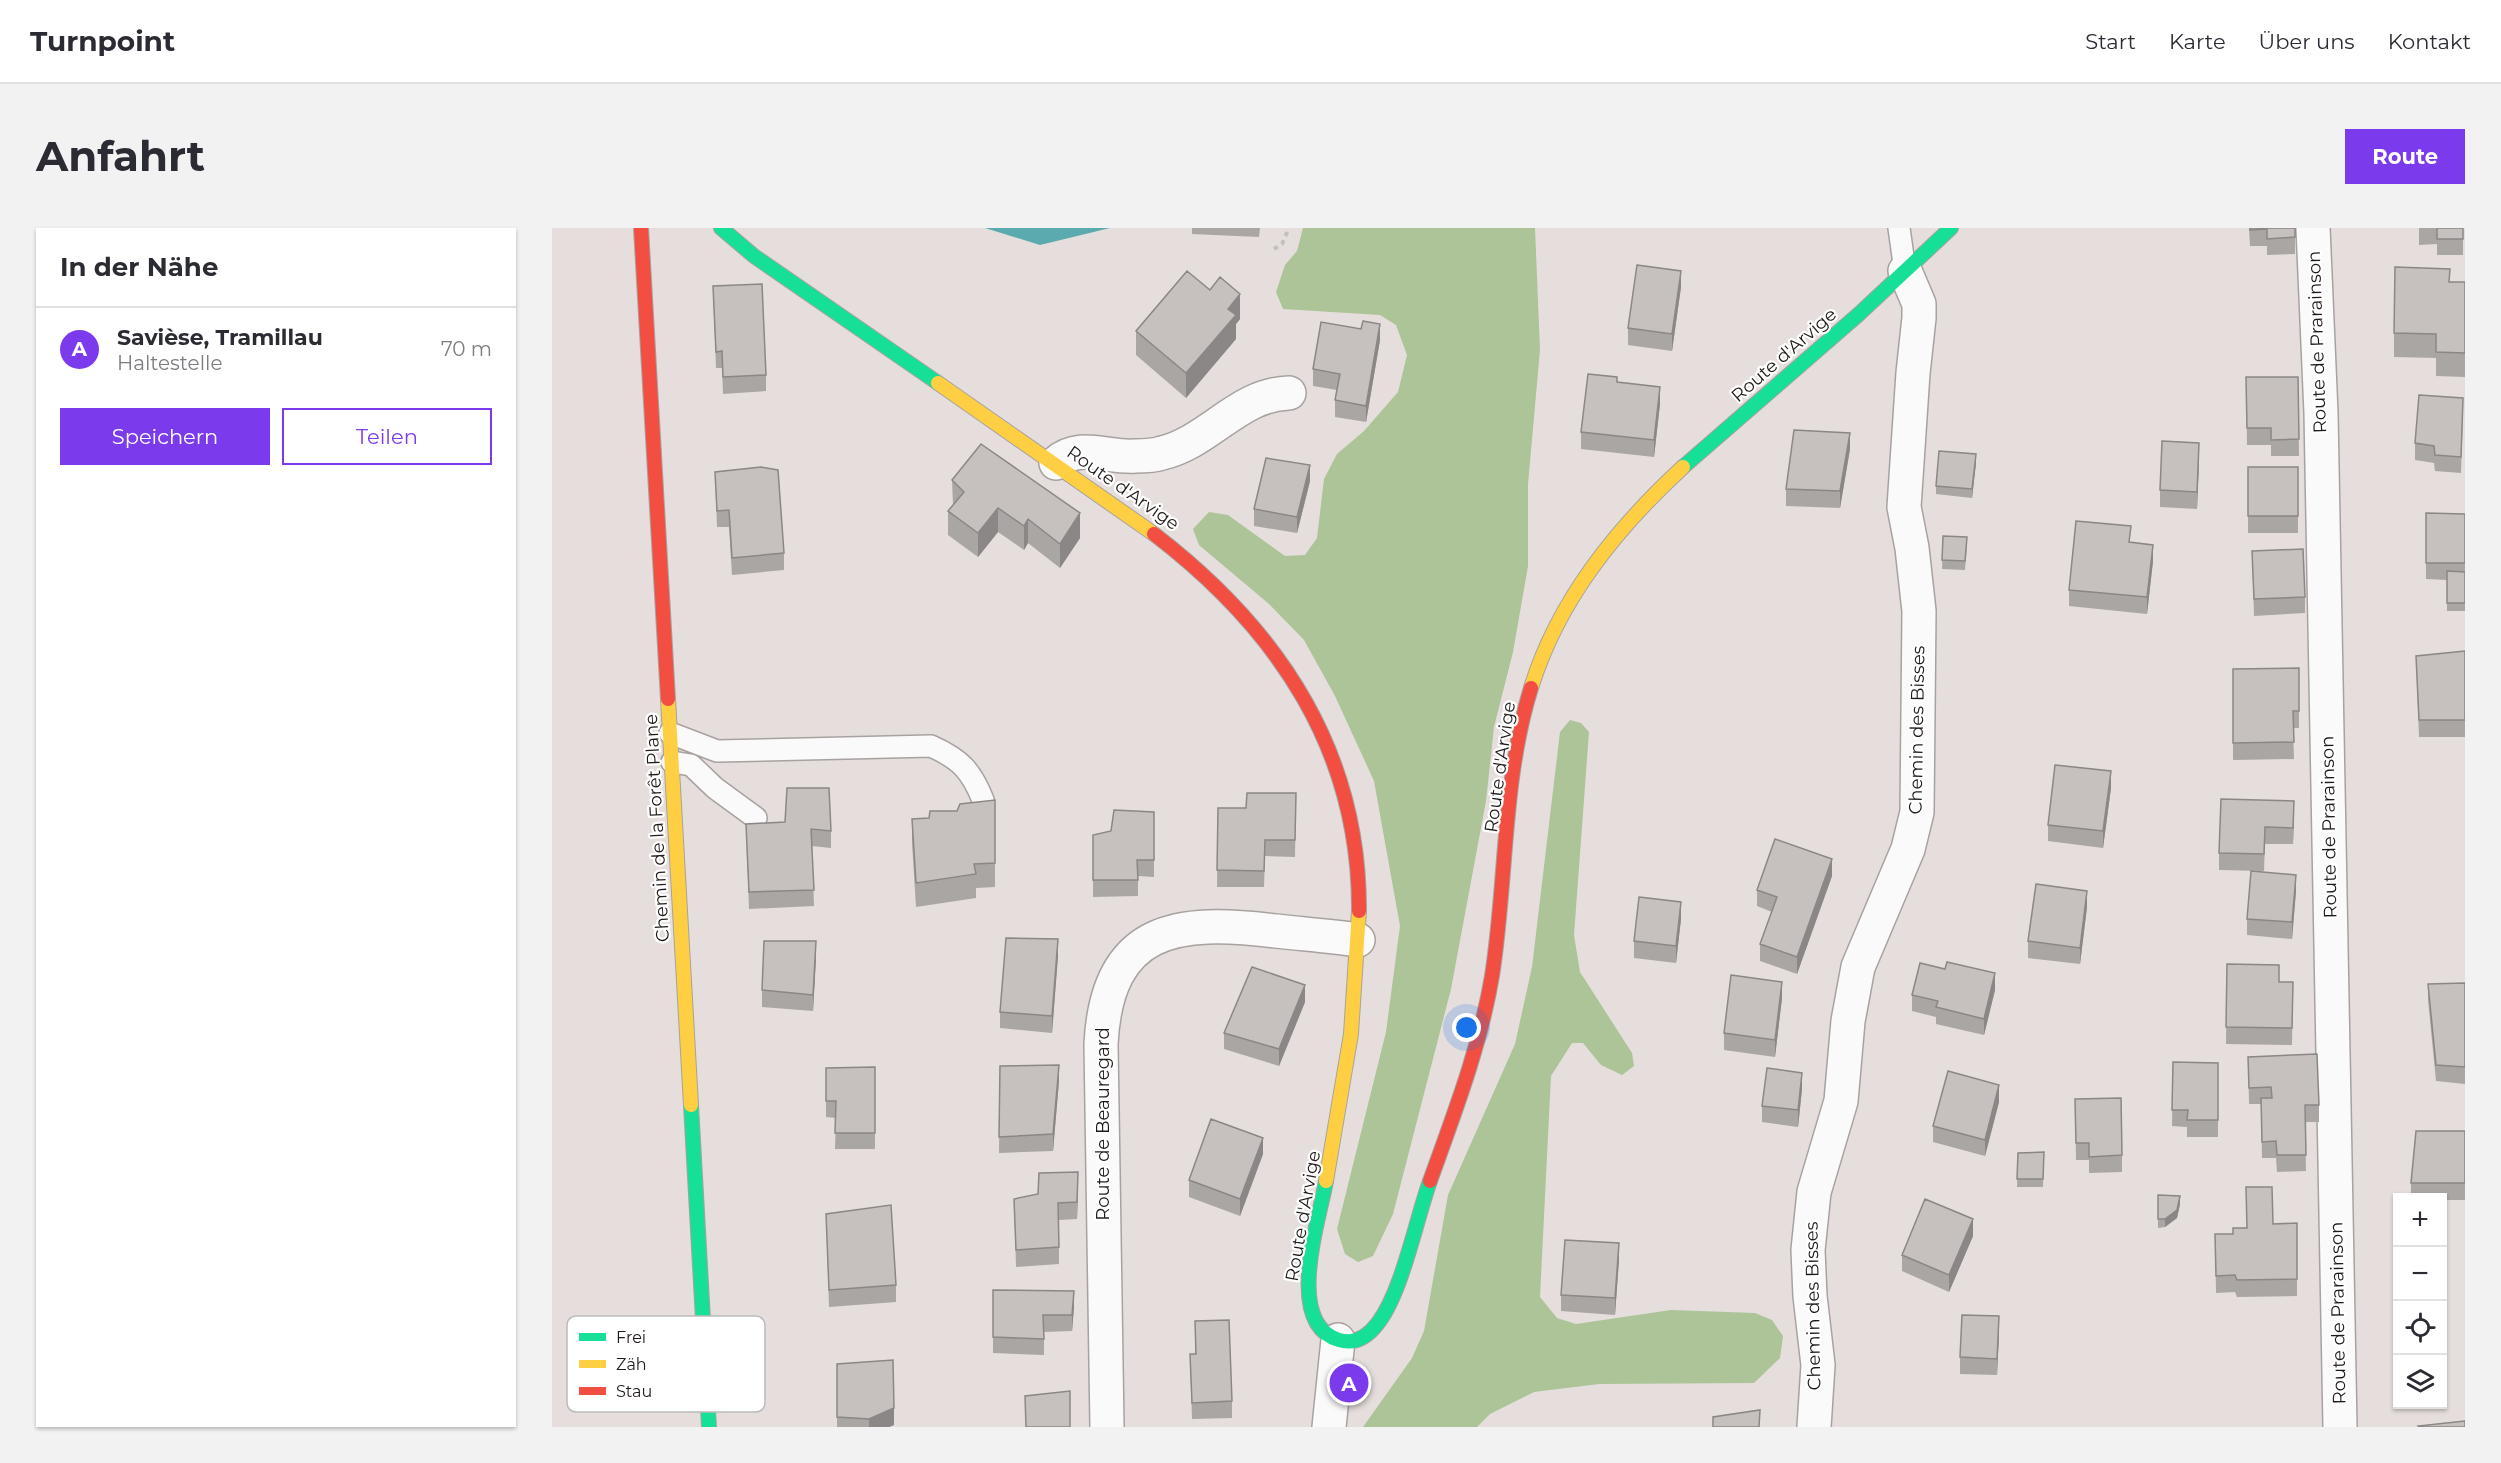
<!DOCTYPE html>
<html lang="de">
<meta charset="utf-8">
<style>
body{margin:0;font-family:Montserrat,sans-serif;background:#f2f2f3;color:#2b2b33}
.controls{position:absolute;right:18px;bottom:18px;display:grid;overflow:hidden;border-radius:0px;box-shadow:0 2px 4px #0004}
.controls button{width:54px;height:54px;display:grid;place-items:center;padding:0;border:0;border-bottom:2px solid #e1e1e2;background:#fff;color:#2b2b33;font:30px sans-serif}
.you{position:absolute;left:915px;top:800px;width:21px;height:21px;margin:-15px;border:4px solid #fff;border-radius:50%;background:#1a73e8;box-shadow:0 0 0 9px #1a73e833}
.badge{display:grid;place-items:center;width:39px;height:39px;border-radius:50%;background:#7c3aed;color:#fff;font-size:20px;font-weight:700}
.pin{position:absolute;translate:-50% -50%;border:3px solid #fff;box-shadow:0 2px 6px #0006}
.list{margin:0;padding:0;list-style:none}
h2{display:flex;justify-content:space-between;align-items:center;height:78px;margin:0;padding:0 24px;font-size:26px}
h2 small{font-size:20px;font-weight:400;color:#7c7c81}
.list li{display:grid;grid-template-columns:39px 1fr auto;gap:18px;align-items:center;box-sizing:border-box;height:84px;padding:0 24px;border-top:2px solid #e1e1e2}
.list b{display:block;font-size:22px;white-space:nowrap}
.list p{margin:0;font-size:20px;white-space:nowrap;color:#7c7c81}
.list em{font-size:20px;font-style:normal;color:#7c7c81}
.actions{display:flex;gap:12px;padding:18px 24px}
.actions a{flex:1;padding:14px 0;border:2px solid #7c3aed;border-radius:0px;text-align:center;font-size:21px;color:#7c3aed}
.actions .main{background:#7c3aed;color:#fff}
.icon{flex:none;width:33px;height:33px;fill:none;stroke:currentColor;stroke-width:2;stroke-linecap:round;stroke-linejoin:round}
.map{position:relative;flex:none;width:1913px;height:1199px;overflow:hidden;border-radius:0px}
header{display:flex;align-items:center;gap:36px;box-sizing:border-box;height:84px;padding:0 30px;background:#fff;border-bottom:2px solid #e1e1e2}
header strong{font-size:28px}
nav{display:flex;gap:33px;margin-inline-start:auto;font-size:21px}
.intro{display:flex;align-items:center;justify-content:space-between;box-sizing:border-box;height:144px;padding:0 36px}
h1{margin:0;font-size:42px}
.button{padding:15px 27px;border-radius:0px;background:#7c3aed;color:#fff;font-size:21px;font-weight:700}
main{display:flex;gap:36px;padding:0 36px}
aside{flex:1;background:#fff;border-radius:0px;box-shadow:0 2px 4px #0004}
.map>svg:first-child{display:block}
.forest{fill:#acc497}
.water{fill:#5aaaaf}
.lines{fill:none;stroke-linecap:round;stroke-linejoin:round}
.lane-casing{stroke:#a7a2a0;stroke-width:24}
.street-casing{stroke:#a7a2a0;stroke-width:36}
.fast-casing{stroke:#a7a2a0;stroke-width:16}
.slow-casing{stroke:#a7a2a0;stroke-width:16}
.jam-casing{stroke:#a7a2a0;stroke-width:16}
.path{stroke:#c2bfbe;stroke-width:4;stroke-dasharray:4.5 4.5;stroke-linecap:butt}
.lane{stroke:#fbfafa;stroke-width:21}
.street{stroke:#fbfafa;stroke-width:33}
.fast{stroke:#16e098;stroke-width:14}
.slow{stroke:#ffcf43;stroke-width:14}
.jam{stroke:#f24e42;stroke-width:14}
.wall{fill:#aaa6a4}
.shaded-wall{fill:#8b8786}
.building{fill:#c6c1bf;stroke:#8b8786;stroke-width:1.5}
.labels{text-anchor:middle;stroke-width:4.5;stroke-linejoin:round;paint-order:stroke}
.street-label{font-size:18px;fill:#1e1a18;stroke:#fff}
.key{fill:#fff;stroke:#bcbaba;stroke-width:1.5}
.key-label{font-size:16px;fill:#1e1a18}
</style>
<header>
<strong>Turnpoint</strong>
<nav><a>Start</a><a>Karte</a><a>Über uns</a><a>Kontakt</a></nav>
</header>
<div class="intro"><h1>Anfahrt</h1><a class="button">Route</a></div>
<main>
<aside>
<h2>In der Nähe<small></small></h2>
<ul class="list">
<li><span class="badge">A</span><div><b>Savièse, Tramillau</b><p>Haltestelle</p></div><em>70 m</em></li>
</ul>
<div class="actions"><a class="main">Speichern</a><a>Teilen</a></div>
</aside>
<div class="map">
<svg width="1913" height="1199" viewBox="0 0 1913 1199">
<rect width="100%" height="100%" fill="#e5dedc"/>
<!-- forest -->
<path class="forest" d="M 751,0 L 983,0 L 988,122 L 976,256 L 976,338 L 961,424 L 942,499 L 934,573 L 899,761 L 841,986 L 821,1028 L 806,1034 L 793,1026 L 785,1001 L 834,804 L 848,698 L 822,553 L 783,468 L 752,412 L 717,376 L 647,317 L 641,301 L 657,284 L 676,287 L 733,328 L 753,327 L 765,310 L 772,251 L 785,226 L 812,203 L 846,164 L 855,127 L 844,97 L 828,87 L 731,81 L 724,64 L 733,37 L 745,23 Z
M 1018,492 L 1029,495 L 1037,504 L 1022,707 L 1028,744 L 1080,825 L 1082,838 L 1070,847 L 1049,837 L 1031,815 L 1020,815 L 999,848 L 988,1069 L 1005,1090 L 1024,1096 L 1119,1082 L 1203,1085 L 1220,1092 L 1231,1108 L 1228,1130 L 1202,1155 L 1047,1156 L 982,1164 L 938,1186 L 925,1199 L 811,1199 L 860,1130 L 872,1103 L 896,967 L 963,816 L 980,739 L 1008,504 Z"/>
<!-- water -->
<path class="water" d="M 433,0 L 558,0 L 488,17 Z"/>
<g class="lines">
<defs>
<path id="lane" d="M 1347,0 L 1353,43
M 118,505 L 165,523 L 379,518 C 408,531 419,542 431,572
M 120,534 L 139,537 L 163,560 L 204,590"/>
<path id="street" d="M 1761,0 L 1769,185 L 1788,1199
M 504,235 C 527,214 555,230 583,228 C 592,228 601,228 610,225 C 657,214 687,166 737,165
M 555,1199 L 549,816 C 555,698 625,691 724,703 C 751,706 779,708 806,712
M 777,1199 L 786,1112
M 1262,1199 L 1266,1137 L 1258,1068 L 1256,1022 L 1262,964 L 1289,873 L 1296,793 L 1306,739 L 1356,621 L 1365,584 L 1367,383 L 1360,320 L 1352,279 L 1361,145 L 1367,90 L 1367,76 L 1353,43"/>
<path id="fast" d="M 169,0 L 202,28 L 386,155
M 1131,239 L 1307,86 L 1399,0
M 139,877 L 157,1199
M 774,953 C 767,993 732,1096 787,1112 C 804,1117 817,1107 826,1095 C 850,1064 864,992 878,953"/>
<path id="slow" d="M 386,155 L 602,306
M 979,460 C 1006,372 1065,300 1131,239
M 116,471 L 139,877
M 774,953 L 799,806 L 807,683"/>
<path id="jam" d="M 89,0 L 116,471
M 602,306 C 726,401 808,522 807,683
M 878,953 C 902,886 928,819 940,748 C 955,653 950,553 979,460"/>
</defs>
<!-- lane casing -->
<use href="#lane" class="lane-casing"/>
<!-- street casing -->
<use href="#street" class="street-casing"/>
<!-- fast casing -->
<use href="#fast" class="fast-casing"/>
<!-- slow casing -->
<use href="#slow" class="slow-casing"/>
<!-- jam casing -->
<use href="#jam" class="jam-casing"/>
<!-- path -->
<path class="path" d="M 722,21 L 730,16 L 737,0"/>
<!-- lane -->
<use href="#lane" class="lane"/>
<!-- street -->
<use href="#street" class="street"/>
<!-- fast -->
<use href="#fast" class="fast"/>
<!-- slow -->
<use href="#slow" class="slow"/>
<!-- jam -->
<use href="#jam" class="jam"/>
</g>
<!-- wall -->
<path class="wall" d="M 640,0 L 708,0 L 707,9 L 640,6 Z
M 1697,0 L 1743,0 L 1743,26 L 1715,27 L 1715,18 L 1698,18 Z
M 1867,0 L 1911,0 L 1911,27 L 1885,27 L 1885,16 L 1867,17 Z
M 1898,54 L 1913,54 L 1913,149 L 1884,148 L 1884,130 L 1842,129 L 1842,105 Z
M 161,58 L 214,147 L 214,163 L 171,166 L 170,140 L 164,140 Z
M 1129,59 L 1120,123 L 1076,117 L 1076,100 Z
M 688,91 L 684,96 L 684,111 L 634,170 L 584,127 L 584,103 Z
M 809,101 L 828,112 L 814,194 L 783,189 L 783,172 L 785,162 L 761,158 L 761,141 Z
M 1694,149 L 1746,149 L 1747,228 L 1719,228 L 1719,217 L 1695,217 Z
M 1065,154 L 1108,176 L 1102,229 L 1029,221 L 1029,204 Z
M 1911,186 L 1909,245 L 1883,243 L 1882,235 L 1863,232 L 1863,215 Z
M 1298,221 L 1288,280 L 1234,278 L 1234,261 Z
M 1647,232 L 1645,281 L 1608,279 L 1608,262 Z
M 1424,235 L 1420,270 L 1384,266 L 1384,258 Z
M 1696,239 L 1746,239 L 1746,305 L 1696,305 Z
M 163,244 L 232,325 L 232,342 L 180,347 L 177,299 L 165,299 Z
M 400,252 L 528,310 L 508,340 L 476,315 L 472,322 L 446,304 L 426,329 L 396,307 L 396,283 L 401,277 Z
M 758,253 L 745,305 L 702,298 L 702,281 Z
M 1874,285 L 1913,286 L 1913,383 L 1895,383 L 1895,352 L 1874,351 Z
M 1391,308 L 1415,317 L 1413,342 L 1390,341 Z
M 1579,315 L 1601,333 L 1595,386 L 1517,378 L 1517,362 Z
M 1700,323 L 1753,369 L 1753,385 L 1702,388 Z
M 1913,423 L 1913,509 L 1867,509 L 1864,428 Z
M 1747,440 L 1747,500 L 1741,500 L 1742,531 L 1681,532 L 1681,441 Z
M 1559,560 L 1551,620 L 1496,613 L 1496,597 Z
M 744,565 L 743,629 L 713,628 L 712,659 L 665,659 L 666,580 L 694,580 Z
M 443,572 L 443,659 L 424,660 L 424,670 L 364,679 L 360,615 L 360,591 L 377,590 L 405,583 Z
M 1742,573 L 1741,616 L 1713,616 L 1712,643 L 1667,642 L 1667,625 Z
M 602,584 L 602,649 L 586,648 L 586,668 L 541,669 L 541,607 L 559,603 Z
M 233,594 L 279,603 L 279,620 L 260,618 L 262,678 L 197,681 L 194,596 Z
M 1280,648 L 1245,746 L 1208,733 L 1208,716 L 1220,684 L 1205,678 L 1205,662 Z
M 1744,663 L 1740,711 L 1695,707 L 1695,691 Z
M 1535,679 L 1528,736 L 1476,730 L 1476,713 Z
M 1129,691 L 1124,735 L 1082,730 L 1082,713 Z
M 506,728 L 500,805 L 448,800 L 448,784 Z
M 264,730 L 261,783 L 210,779 L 210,762 Z
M 1675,736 L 1727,754 L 1741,754 L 1740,817 L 1674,816 Z
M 1913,755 L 1913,856 L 1884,853 L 1876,772 L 1876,756 Z
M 1443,762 L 1432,807 L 1384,796 L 1384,789 L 1360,783 L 1360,767 Z
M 1230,770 L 1223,829 L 1172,822 L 1172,805 Z
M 753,774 L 727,838 L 672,821 L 672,805 Z
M 1696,829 L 1767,877 L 1767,894 L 1753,894 L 1754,943 L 1725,944 L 1724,930 L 1710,930 L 1709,876 L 1697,876 Z
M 1621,834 L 1666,835 L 1666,909 L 1635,909 L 1635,899 L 1620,898 Z
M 448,838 L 507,853 L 501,923 L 447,925 Z
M 323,839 L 323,921 L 283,921 L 284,890 L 274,889 L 274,840 Z
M 1250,861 L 1246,899 L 1210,894 L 1210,878 Z
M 1523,871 L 1570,927 L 1570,944 L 1537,945 L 1537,932 L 1524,932 Z
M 1447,874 L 1433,928 L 1381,914 L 1381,898 Z
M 1913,903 L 1913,972 L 1890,972 L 1890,969 L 1859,969 L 1859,955 Z
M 1492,924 L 1491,959 L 1465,959 L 1466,925 Z
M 711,926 L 688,988 L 637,969 L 637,952 Z
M 526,960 L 525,991 L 507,992 L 507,1036 L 464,1039 L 462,971 Z
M 1606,967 L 1628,976 L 1625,990 L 1613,999 L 1606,1000 Z
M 274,986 L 344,1057 L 344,1074 L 277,1079 Z
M 1745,995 L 1745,1068 L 1685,1069 L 1683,1064 L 1664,1065 L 1663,1006 L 1681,1006 L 1694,1000 L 1721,996 Z
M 1421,1008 L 1397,1064 L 1350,1043 L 1350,1027 Z
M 1067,1032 L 1063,1087 L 1009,1083 L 1009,1067 Z
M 441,1062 L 522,1079 L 520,1103 L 492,1104 L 492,1127 L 441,1125 Z
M 643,1093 L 680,1173 L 680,1190 L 640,1191 L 638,1126 L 643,1126 Z
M 1447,1105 L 1445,1147 L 1408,1146 L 1408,1129 Z
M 285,1136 L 342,1197 L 337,1199 L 285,1199 Z"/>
<!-- shaded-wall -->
<path class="shaded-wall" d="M 1129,43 L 1129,59 L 1120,123 L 1120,106 Z
M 688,66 L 688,91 L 684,96 L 684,111 L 634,170 L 634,145 L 676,81 Z
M 828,96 L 828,112 L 814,194 L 814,178 Z
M 1108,159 L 1108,176 L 1102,229 L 1102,212 Z
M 1298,205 L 1298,221 L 1288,280 L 1288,263 Z
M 1647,215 L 1647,232 L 1645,281 L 1645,264 Z
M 1424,226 L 1424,235 L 1420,270 L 1420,261 Z
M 758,237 L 758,253 L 745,305 L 745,289 Z
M 446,280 L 446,304 L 426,329 L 426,305 Z
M 528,285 L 528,310 L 508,340 L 508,316 Z
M 476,291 L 476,315 L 472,322 L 472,298 Z
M 1601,317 L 1601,333 L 1595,386 L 1595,369 Z
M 1559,543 L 1559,560 L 1551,620 L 1551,603 Z
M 1742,573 L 1742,589 L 1741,616 L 1741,600 Z
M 1280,631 L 1280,648 L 1245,746 L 1245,729 Z
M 1744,647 L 1744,663 L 1740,711 L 1740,694 Z
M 1535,663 L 1535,679 L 1528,736 L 1528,720 Z
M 1129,674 L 1129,691 L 1124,735 L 1124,718 Z
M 506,711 L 506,728 L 500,805 L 500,788 Z
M 264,713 L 264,730 L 261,783 L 261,767 Z
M 1443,745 L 1443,762 L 1432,807 L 1432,791 Z
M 1230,754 L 1230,770 L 1223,829 L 1223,812 Z
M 753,757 L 753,774 L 727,838 L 727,821 Z
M 507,837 L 507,853 L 501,923 L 501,906 Z
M 1250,845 L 1250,861 L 1246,899 L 1246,882 Z
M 1447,857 L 1447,874 L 1433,928 L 1433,912 Z
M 711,910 L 711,926 L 688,988 L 688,971 Z
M 526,944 L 526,960 L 525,991 L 525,974 Z
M 1628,968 L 1628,976 L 1625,990 L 1613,999 L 1613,991 Z
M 1421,991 L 1421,1008 L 1397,1064 L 1397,1047 Z
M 1067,1015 L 1067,1032 L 1063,1087 L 1063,1070 Z
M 522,1063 L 522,1079 L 520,1103 L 520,1087 Z
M 1447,1088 L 1447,1105 L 1445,1147 L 1445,1131 Z
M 342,1180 L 342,1197 L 337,1199 L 317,1199 L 317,1191 Z"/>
<!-- building -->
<path class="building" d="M 1698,0 L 1743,0 L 1743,9 L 1715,11 L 1715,1 L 1698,2 Z
M 1885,0 L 1911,0 L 1911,11 L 1885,11 Z
M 1085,37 L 1129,43 L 1120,106 L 1076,100 Z
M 1843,39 L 1898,41 L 1897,54 L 1913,54 L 1913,125 L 1884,124 L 1884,106 L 1842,105 Z
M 635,43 L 658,62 L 668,49 L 688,66 L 676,81 L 684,87 L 634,145 L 584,103 Z
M 210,56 L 214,147 L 171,149 L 170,123 L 164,124 L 161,58 Z
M 811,93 L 828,96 L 814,178 L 783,172 L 788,146 L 761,141 L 769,94 L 809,101 Z
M 1036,146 L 1065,149 L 1065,154 L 1108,159 L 1102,212 L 1029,204 Z
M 1694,149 L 1746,149 L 1747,211 L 1719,212 L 1719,200 L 1695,200 Z
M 1867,167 L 1911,170 L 1909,229 L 1883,227 L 1882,218 L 1863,215 Z
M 1242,202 L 1298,205 L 1288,263 L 1234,261 Z
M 1610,213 L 1647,215 L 1645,264 L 1608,262 Z
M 429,216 L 528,285 L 508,316 L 476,291 L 472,298 L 446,280 L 426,305 L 396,283 L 412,264 L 400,252 Z
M 1387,223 L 1424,226 L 1420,261 L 1384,258 Z
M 714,230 L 758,237 L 745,289 L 702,281 Z
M 209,239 L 226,242 L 232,325 L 180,330 L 177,282 L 165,283 L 163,244 Z
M 1696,239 L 1746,239 L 1746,288 L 1696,288 Z
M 1874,285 L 1913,286 L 1913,335 L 1874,335 Z
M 1524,293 L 1579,298 L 1577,314 L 1601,317 L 1595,369 L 1517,362 Z
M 1391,308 L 1415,309 L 1413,333 L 1390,332 Z
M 1751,321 L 1753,369 L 1702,371 L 1700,323 Z
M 1895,343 L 1913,344 L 1913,375 L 1895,375 Z
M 1913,423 L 1913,492 L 1867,492 L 1864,428 Z
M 1747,440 L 1747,483 L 1741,483 L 1742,514 L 1681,515 L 1681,441 Z
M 1503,537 L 1559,543 L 1551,603 L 1496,597 Z
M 235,560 L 277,560 L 279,603 L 259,601 L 262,662 L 197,664 L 194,596 L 233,594 Z
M 695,565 L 744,565 L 743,612 L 713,612 L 712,643 L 665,642 L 666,580 L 694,580 Z
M 1669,571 L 1742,573 L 1741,600 L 1713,599 L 1712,626 L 1667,625 Z
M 443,572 L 443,635 L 422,636 L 424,646 L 364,655 L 360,591 L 377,590 L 378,583 L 405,583 L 408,576 Z
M 562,582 L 602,584 L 602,632 L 585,632 L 586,652 L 541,652 L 541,607 L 559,603 Z
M 1223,611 L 1280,631 L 1245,729 L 1208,716 L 1225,669 L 1205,662 Z
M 1699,643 L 1744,647 L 1740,694 L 1695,691 Z
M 1484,656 L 1535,663 L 1528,720 L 1476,713 Z
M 1087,669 L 1129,674 L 1124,718 L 1082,713 Z
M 454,710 L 506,711 L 500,788 L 448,784 Z
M 212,713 L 264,713 L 261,767 L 210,762 Z
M 1395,734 L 1443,745 L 1432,791 L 1384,779 L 1386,773 L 1360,767 L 1368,735 L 1393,741 Z
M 1675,736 L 1727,737 L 1727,754 L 1741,754 L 1740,800 L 1674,799 Z
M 700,739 L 753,757 L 727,821 L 672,805 Z
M 1179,747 L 1230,754 L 1223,812 L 1172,805 Z
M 1913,755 L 1913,839 L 1884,837 L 1876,756 Z
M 1765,826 L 1767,877 L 1753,877 L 1754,927 L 1725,927 L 1724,913 L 1710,914 L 1709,870 L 1720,870 L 1719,859 L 1697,860 L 1696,829 Z
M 1621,834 L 1666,835 L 1666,892 L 1635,892 L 1636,882 L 1620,882 Z
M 507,837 L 501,906 L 447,909 L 448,838 Z
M 323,839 L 323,905 L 283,905 L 284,873 L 274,873 L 274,840 Z
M 1215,840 L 1250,845 L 1246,882 L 1210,878 Z
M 1396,843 L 1447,857 L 1433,912 L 1381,898 Z
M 1569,870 L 1570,927 L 1537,929 L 1537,915 L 1524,915 L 1523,871 Z
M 659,891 L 711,910 L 688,971 L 637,952 Z
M 1864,903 L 1913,903 L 1913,955 L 1859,955 Z
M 1492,924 L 1491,951 L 1465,951 L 1466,925 Z
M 526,944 L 525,974 L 506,975 L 507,1019 L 464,1022 L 462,971 L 486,966 L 487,945 Z
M 1694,959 L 1720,959 L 1721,996 L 1745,995 L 1745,1051 L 1685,1052 L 1683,1047 L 1664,1048 L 1663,1006 L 1681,1006 L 1681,1000 L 1695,1000 Z
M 1606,967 L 1628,968 L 1625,982 L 1613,991 L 1606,991 Z
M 1373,971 L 1421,991 L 1397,1047 L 1350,1027 Z
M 339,977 L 344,1057 L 277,1062 L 274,986 Z
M 1013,1012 L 1067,1015 L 1063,1070 L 1009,1067 Z
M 441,1062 L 522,1063 L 520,1087 L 491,1087 L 492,1111 L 441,1109 Z
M 1410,1087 L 1447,1088 L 1445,1131 L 1408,1129 Z
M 677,1092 L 680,1173 L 640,1175 L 638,1126 L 644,1126 L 643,1093 Z
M 341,1132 L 342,1180 L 317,1191 L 285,1189 L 285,1136 Z
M 518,1163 L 518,1199 L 474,1199 L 473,1168 Z
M 1208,1182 L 1207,1199 L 1161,1199 L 1161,1189 Z
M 1913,1193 L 1913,1199 L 1867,1199 L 1866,1198 Z"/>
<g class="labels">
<!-- street labels -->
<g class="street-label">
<text transform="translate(1765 114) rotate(-92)" y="6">Route de Prarainson</text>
<text transform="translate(1232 127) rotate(-41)" y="6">Route d'Arvige</text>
<text transform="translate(571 260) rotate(35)" y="6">Route d'Arvige</text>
<text transform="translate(1365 502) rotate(-89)" y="6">Chemin des Bisses</text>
<text transform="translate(948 539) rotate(-82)" y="6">Route d'Arvige</text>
<text transform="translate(1777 599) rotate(-91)" y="6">Route de Prarainson</text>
<text transform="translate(105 600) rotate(-93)" y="6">Chemin de la Forêt Plane</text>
<text transform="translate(551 896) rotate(-90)" y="6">Route de Beauregard</text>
<text transform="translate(751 988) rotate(-80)" y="6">Route d'Arvige</text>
<text transform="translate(1261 1078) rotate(-91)" y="6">Chemin des Bisses</text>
<text transform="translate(1786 1085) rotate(-91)" y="6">Route de Prarainson</text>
</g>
</g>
<!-- legend -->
<rect x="15" y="1088" width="198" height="96" rx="9" class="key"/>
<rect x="27" y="1105" width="27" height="8" fill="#16e098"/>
<rect x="27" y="1132" width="27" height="8" fill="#ffcf43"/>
<rect x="27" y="1159" width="27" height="8" fill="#f24e42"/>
<g class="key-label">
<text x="64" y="1115">Frei</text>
<text x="64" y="1142">Zäh</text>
<text x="64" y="1169">Stau</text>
</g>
</svg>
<div class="controls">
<button>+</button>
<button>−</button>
<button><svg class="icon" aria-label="locate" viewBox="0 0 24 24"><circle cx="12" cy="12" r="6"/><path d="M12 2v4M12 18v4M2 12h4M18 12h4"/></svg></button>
<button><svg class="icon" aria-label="layers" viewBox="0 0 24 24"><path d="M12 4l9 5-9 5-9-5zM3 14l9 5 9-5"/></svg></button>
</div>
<div class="you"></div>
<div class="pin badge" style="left:797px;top:1155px">A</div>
</div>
</main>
